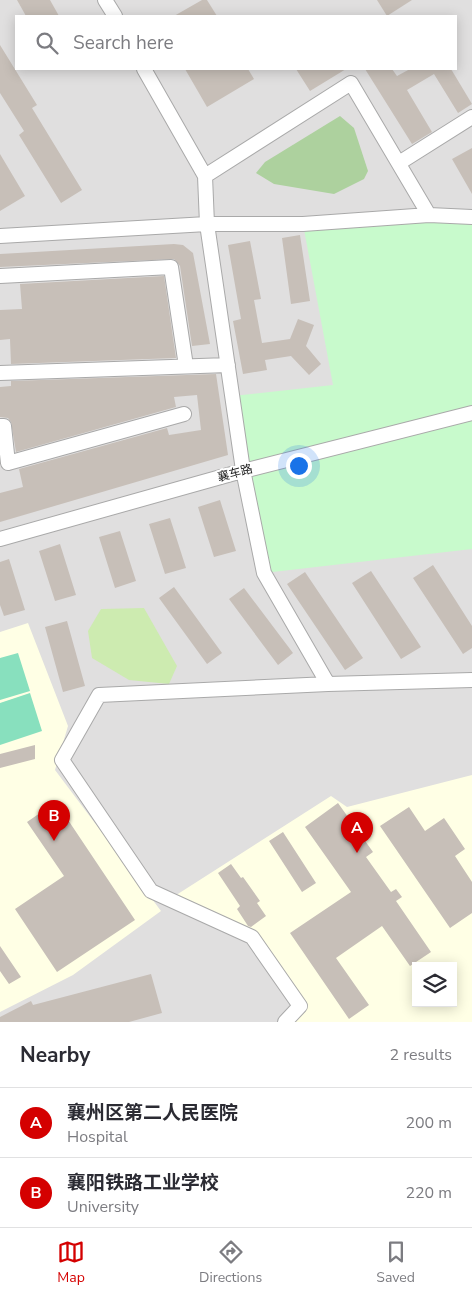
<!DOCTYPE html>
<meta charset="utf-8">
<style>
body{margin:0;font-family:"Nunito Sans","Noto Sans SC",sans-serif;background:#f2f2f3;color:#2b2b33}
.controls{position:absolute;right:15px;bottom:15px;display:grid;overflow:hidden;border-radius:0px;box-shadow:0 2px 12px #0003}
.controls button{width:45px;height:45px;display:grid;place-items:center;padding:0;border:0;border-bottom:1px solid #e1e1e2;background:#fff;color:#2b2b33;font:25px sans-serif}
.you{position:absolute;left:298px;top:465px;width:18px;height:18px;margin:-12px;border:4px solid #fff;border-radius:50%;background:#1a73e8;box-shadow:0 0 0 8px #1a73e833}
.badge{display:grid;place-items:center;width:32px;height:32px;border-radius:50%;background:#d40000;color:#fff;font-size:16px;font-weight:700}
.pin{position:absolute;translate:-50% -41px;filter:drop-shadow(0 1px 2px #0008)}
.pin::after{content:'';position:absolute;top:26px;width:18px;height:15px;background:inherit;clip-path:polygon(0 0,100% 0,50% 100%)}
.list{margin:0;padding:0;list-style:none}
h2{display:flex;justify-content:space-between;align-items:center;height:65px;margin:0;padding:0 20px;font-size:21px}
h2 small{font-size:16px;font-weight:400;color:#7c7c81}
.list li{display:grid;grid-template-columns:32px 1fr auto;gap:15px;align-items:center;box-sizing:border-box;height:70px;padding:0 20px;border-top:1px solid #e1e1e2}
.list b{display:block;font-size:19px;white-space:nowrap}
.list p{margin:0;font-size:16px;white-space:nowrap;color:#7c7c81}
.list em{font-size:16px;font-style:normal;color:#7c7c81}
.icon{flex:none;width:28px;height:28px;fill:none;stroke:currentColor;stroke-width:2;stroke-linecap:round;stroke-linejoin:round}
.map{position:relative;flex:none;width:472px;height:1022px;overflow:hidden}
.search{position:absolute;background:#fff;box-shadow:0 2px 12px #0003;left:15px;right:15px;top:15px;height:55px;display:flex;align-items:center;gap:12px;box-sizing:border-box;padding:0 18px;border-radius:0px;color:#7c7c81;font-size:19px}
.sheet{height:205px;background:#fff}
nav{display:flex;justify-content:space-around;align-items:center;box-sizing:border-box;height:70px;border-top:1px solid #e1e1e2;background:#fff;font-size:14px;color:#7c7c81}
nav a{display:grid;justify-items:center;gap:2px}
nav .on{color:#d40000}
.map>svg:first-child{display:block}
.residential{fill:#e0dfdf;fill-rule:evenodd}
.education{fill:#ffffe5;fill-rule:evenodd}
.grass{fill:#cdebb0}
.forest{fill:#add19e}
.park{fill:#c8facc}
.pitch{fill:#88e0be}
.building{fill:#c7bfb8}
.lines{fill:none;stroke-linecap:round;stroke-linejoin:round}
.minor-casing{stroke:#a9a9a9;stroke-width:16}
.minor{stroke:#fff;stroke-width:14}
.labels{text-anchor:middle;stroke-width:4;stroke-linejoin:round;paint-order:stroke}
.street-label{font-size:12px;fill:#222;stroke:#fff}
</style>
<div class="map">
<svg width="472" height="1022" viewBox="0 0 472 1022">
<rect width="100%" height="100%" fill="#f2efe9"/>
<!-- residential -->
<path class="residential" d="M 0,0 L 472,0 L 472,1022 L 0,1022 ZM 16,16 L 456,16 L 456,69 L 16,69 ZM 416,966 L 453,966 L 453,1003 L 416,1003 Z"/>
<!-- education -->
<path class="education" d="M 28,623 L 68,726 L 55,770 L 161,911 L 73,975 L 0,1012 L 0,632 Z
M 472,775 L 472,1022 L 285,1022 L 300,1006 L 252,937 L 170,899 L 331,796 L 347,807 ZM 416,966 L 453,966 L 453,1003 L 416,1003 Z"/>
<!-- grass -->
<path class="grass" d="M 144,608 L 177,666 L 169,684 L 129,680 L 92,658 L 88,631 L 101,609 Z"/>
<!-- forest -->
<path class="forest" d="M 340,116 L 354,128 L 368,171 L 364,179 L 334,194 L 274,184 L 256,173 L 265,162 Z"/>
<!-- park -->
<path class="park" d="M 472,217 L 472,549 L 264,573 L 233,396 L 333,385 L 303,224 Z"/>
<!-- pitch -->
<path class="pitch" d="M 18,653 L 30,691 L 0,700 L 0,658 Z
M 30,693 L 42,731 L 0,745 L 0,703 Z"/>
<!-- building -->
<path class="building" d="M 17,0 L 50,0 L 59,16 L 26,16 Z
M 202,0 L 207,0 L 217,16 L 174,16 Z
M 377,0 L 412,0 L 387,16 Z
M 0,45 L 37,105 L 32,108 L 82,190 L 61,203 L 19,135 L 24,131 L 0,93 Z
M 185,69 L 248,69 L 254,79 L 207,107 Z
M 296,69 L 346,69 L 310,91 Z
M 365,69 L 392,69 L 397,76 L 410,69 L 451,69 L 472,104 L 458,113 L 434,74 L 407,90 L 432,132 L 412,144 Z
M 472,148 L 472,194 L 452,159 Z
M 0,154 L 25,196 L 0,211 Z
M 300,235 L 310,301 L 291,304 L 282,238 Z
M 250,241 L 261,299 L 254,300 L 262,343 L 290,339 L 298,319 L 314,325 L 306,346 L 321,364 L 309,375 L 291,356 L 265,360 L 267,370 L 243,374 L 233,321 L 241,319 L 228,245 Z
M 174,244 L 183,245 L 193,253 L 210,344 L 192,346 L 180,266 L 174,259 L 0,267 L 0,254 Z
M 164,276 L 176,358 L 11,364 L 10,339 L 0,340 L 0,310 L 22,309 L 20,284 Z
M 216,374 L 228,455 L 0,522 L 0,493 L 23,487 L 19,469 L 167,428 L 169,435 L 201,430 L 197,395 L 174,397 L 176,407 L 16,452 L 11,422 L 8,418 L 0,417 L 0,387 L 11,386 L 11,381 Z
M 220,500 L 236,551 L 214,557 L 198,507 Z
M 170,518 L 186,568 L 165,574 L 149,524 Z
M 120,531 L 136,581 L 115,588 L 99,537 Z
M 60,544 L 76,595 L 55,601 L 39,551 Z
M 9,559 L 25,610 L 4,616 L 0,605 L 0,562 Z
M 433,565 L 472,626 L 472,648 L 463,654 L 413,578 Z
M 371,571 L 421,647 L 401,659 L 352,583 Z
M 305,572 L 363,658 L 345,670 L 287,584 Z
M 174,587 L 222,653 L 207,664 L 159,598 Z
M 244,588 L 293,653 L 278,665 L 229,599 Z
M 67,621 L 85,686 L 63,692 L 45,627 Z
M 35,745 L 35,759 L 0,768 L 0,754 Z
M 56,802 L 135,920 L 57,972 L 15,909 L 64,876 L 27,822 Z
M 338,803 L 373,852 L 366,857 L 391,892 L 396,889 L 402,897 L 396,901 L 431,952 L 410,966 L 382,926 L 336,958 L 369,1005 L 349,1019 L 290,933 L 351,892 L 305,827 Z
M 409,807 L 425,831 L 444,818 L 465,849 L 455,856 L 472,882 L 472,913 L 450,928 L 380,826 Z
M 283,832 L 316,883 L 302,892 L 269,841 Z
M 231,864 L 241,878 L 243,877 L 260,901 L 257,903 L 266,916 L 251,927 L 248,926 L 237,909 L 240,906 L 218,873 Z
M 0,946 L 21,977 L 9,984 L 0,971 Z
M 151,974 L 162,1013 L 129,1022 L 0,1022 L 0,1017 L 31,1001 L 33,1005 Z"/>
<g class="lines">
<defs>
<path id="minor" d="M 105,0 L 115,16
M 144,69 L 205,176 L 207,224 L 243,470 L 264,573 L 328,684 L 472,680
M 399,163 L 472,117
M 205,176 L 351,83 L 429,215
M 0,236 L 207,224 L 303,224 L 429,215 L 472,217
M 0,276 L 171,267 L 186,366
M 0,373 L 228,365
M 0,426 L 4,426 L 8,463 L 184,414
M 0,539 L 235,473 L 472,413
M 285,1022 L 300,1006 L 252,937 L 151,891 L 62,760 L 99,695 L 328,684"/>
</defs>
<!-- minor casing -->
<use href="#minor" class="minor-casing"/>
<!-- minor -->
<use href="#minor" class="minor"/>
</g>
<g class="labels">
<!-- street labels -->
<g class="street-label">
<text transform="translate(235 473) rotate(-15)" y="4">襄车路</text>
</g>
</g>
</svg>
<div class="controls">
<button><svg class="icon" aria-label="layers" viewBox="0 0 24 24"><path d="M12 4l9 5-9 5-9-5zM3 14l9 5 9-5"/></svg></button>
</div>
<div class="you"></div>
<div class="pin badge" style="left:357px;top:853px">A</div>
<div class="pin badge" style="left:54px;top:841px">B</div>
<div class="search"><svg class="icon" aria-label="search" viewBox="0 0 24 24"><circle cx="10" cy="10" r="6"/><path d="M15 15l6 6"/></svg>Search here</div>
</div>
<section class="sheet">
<h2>Nearby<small>2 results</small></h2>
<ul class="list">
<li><span class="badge">A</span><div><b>襄州区第二人民医院</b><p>Hospital</p></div><em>200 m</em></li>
<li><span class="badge">B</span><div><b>襄阳铁路工业学校</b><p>University</p></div><em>220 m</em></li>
</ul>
</section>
<nav>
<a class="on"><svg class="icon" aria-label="map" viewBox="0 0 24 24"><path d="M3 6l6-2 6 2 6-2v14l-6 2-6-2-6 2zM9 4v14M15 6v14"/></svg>Map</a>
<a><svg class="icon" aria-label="directions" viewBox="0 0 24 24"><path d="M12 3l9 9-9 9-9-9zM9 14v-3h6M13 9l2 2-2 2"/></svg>Directions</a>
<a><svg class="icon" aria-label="saved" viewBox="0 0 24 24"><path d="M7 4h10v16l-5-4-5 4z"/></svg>Saved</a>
</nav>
